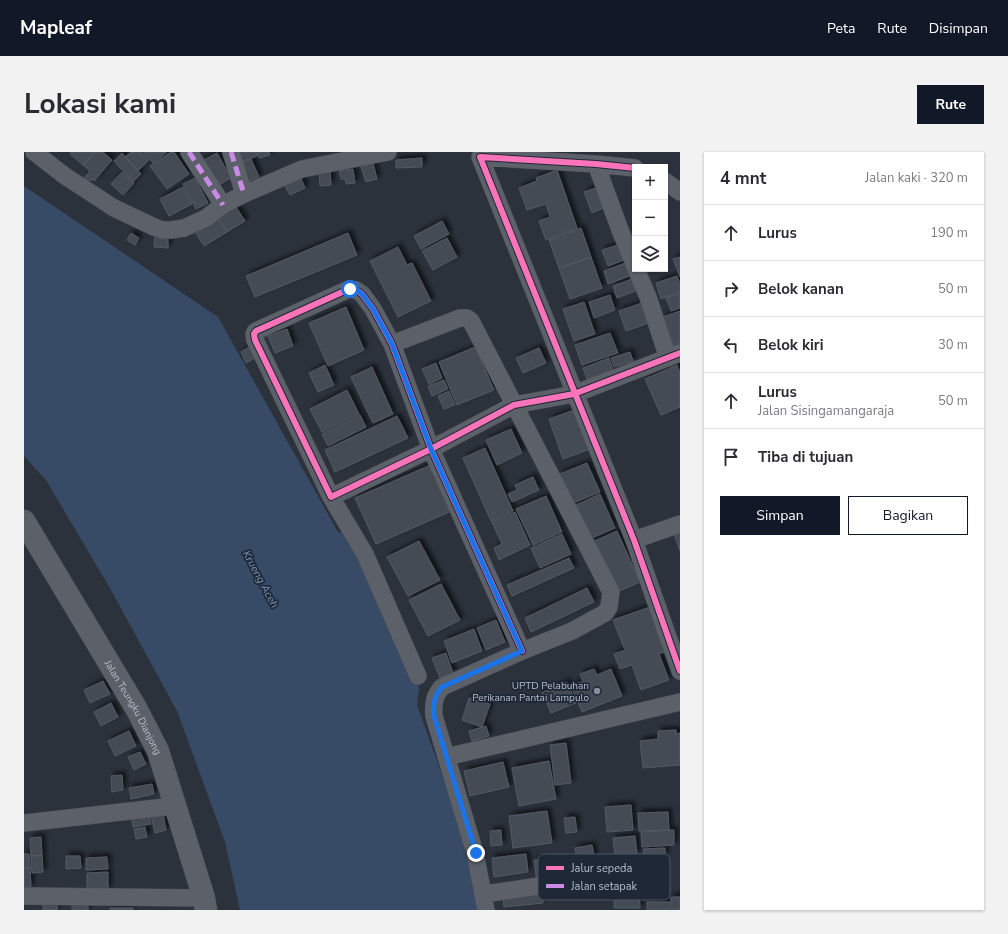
<!DOCTYPE html>
<html lang="id">
<meta charset="utf-8">
<style>
body{margin:0;font-family:"Nunito Sans",sans-serif;background:#f2f2f3;color:#2b2b33}
.controls{position:absolute;right:12px;top:12px;display:grid;overflow:hidden;border-radius:0px;box-shadow:0 1px 3px #0004}
.controls button{width:36px;height:36px;display:grid;place-items:center;padding:0;border:0;border-bottom:1px solid #e1e1e2;background:#fff;color:#2b2b33;font:20px sans-serif}
.stop{position:absolute;width:12px;height:12px;margin:-9px;border:3px solid #1a73e8;border-radius:50%;background:#fff}
.stop.end{background:#1a73e8;border-color:#fff;box-shadow:0 1px 4px #0008}
.list{margin:0;padding:0;list-style:none}
h2{display:flex;justify-content:space-between;align-items:center;height:52px;margin:0;padding:0 16px;font-size:17px}
h2 small{font-size:13px;font-weight:400;color:#7c7c81}
.list li{display:grid;grid-template-columns:26px 1fr auto;gap:12px;align-items:center;box-sizing:border-box;height:56px;padding:0 16px;border-top:1px solid #e1e1e2}
.list b{display:block;font-size:15px;white-space:nowrap}
.list p{margin:0;font-size:13px;white-space:nowrap;color:#7c7c81}
.list em{font-size:13px;font-style:normal;color:#7c7c81}
.actions{display:flex;gap:8px;padding:12px 16px}
.actions a{flex:1;padding:9px 0;border:1px solid #111827;border-radius:0px;text-align:center;font-size:14px;color:#111827}
.actions .main{background:#111827;color:#fff}
.icon{flex:none;width:22px;height:22px;fill:none;stroke:currentColor;stroke-width:2;stroke-linecap:round;stroke-linejoin:round}
.map{position:relative;flex:none;width:656px;height:758px;overflow:hidden;border-radius:0px}
header{display:flex;align-items:center;gap:24px;box-sizing:border-box;height:56px;padding:0 20px;background:#111827;color:#fff}
header strong{font-size:19px}
nav{display:flex;gap:22px;margin-inline-start:auto;font-size:14px}
.intro{display:flex;align-items:center;justify-content:space-between;box-sizing:border-box;height:96px;padding:0 24px}
h1{margin:0;font-size:28px}
.button{padding:10px 18px;border-radius:0px;background:#111827;color:#fff;font-size:14px;font-weight:700}
main{display:flex;gap:24px;padding:0 24px}
aside{flex:1;background:#fff;border-radius:0px;box-shadow:0 1px 3px #0004}
.map>svg:first-child{display:block}
.water{fill:#374b66}
.building{fill:#454b54;stroke:#535a63;filter:url(#shadow)}
.lines{fill:none;stroke-linecap:round;stroke-linejoin:round}
.minor-casing{stroke:#4a4e56;stroke-width:18}
.tertiary-casing{stroke:#4a4e56;stroke-width:23}
.minor{stroke:#5c6068;stroke-width:17}
.tertiary{stroke:#5c6068;stroke-width:22}
.quiet{stroke:#ca8be6;stroke-width:5;stroke-dasharray:10 5;stroke-linecap:butt}
.cycleway-casing{stroke:#1e2837;stroke-width:8}
.cycleway{stroke:#fb73b8;stroke-width:6}
.route{stroke:#1a73e8;stroke-width:5}
.poi-dot{fill:#858d9a;stroke:#1e2837;stroke-width:1.5}
.labels{text-anchor:middle;stroke-width:3.5;stroke-linejoin:round;paint-order:stroke}
.poi-label{font-size:10px;fill:#b6becc;stroke:#1e2837;text-anchor:end}
.street-label{font-size:10px;fill:#b6becc;stroke:#1e2837}
.water-label{font-size:11px;font-style:italic;fill:#7c95b4;stroke:#1e2837}
.key{fill:#1e2837;stroke:#4c5564;stroke-width:1}
.key-label{font-size:11px;fill:#b6becc}
</style>
<header>
<strong>Mapleaf</strong>
<nav><a>Peta</a><a>Rute</a><a>Disimpan</a></nav>
</header>
<div class="intro"><h1>Lokasi kami</h1><a class="button">Rute</a></div>
<main>
<div class="map">
<svg width="656" height="758" viewBox="0 0 656 758">
<defs>
<filter id="shadow"><feDropShadow dx="3.5" dy="-3.5" stdDeviation="2" flood-color="#0009"/></filter>
</defs>
<rect width="100%" height="100%" fill="#2b323c"/>
<!-- water -->
<path class="water" d="M 0,34 L 194,165 L 314,380 L 329,384 L 395,535 L 393,553 L 453,720 L 457,758 L 216,758 L 201,690 L 153,559 L 87,438 L 22,328 L 0,304 Z"/>
<!-- building -->
<path class="building" d="M 47,0 L 71,0 L 59,13 L 46,2 Z
M 71,0 L 79,0 L 88,8 L 70,29 L 68,27 L 65,30 L 60,26 L 66,19 L 59,13 Z
M 107,0 L 118,0 L 125,8 L 114,19 L 101,5 Z
M 120,0 L 143,0 L 129,11 Z
M 147,0 L 150,0 L 165,22 L 143,37 L 126,14 Z
M 210,0 L 232,0 L 233,4 L 214,11 Z
M 233,0 L 245,0 L 246,3 L 235,6 Z
M 98,1 L 117,22 L 109,30 L 90,9 Z
M 193,1 L 207,26 L 190,36 L 176,10 Z
M 398,6 L 398,15 L 372,16 L 372,8 Z
M 227,7 L 235,25 L 222,30 L 214,12 Z
M 349,11 L 353,27 L 342,30 L 337,15 Z
M 329,17 L 331,31 L 322,32 L 321,27 L 317,27 L 315,19 Z
M 533,18 L 553,76 L 522,88 L 515,69 L 526,65 L 522,52 L 503,58 L 495,36 L 513,29 L 512,26 Z
M 295,19 L 306,19 L 307,33 L 296,34 Z
M 98,20 L 110,31 L 99,43 L 87,32 Z
M 276,24 L 281,36 L 266,43 L 260,32 Z
M 171,26 L 184,51 L 172,57 L 159,32 Z
M 159,35 L 168,52 L 145,64 L 136,47 Z
M 575,35 L 582,55 L 568,61 L 560,40 Z
M 212,55 L 221,69 L 203,80 L 194,66 Z
M 194,66 L 203,80 L 180,94 L 171,80 Z
M 418,69 L 425,82 L 397,97 L 390,84 Z
M 557,76 L 567,105 L 535,116 L 525,88 Z
M 107,81 L 115,86 L 111,93 L 103,88 Z
M 324,81 L 333,103 L 231,145 L 222,124 Z
M 131,83 L 137,83 L 137,86 L 144,87 L 144,96 L 130,95 Z
M 423,86 L 433,105 L 409,118 L 398,99 Z
M 594,93 L 600,108 L 584,114 L 578,98 Z
M 374,95 L 383,113 L 388,111 L 407,149 L 374,165 L 346,109 Z
M 567,105 L 578,136 L 546,147 L 535,116 Z
M 656,105 L 656,125 L 649,107 Z
M 604,110 L 608,123 L 584,132 L 580,119 Z
M 653,124 L 656,132 L 656,140 L 637,147 L 632,131 Z
M 608,127 L 612,139 L 593,146 L 589,134 Z
M 656,141 L 656,156 L 647,159 L 642,146 Z
M 586,143 L 591,158 L 570,166 L 565,150 Z
M 560,150 L 571,182 L 550,189 L 539,157 Z
M 618,151 L 625,171 L 602,179 L 595,159 Z
M 322,155 L 340,198 L 304,214 L 285,171 Z
M 656,159 L 656,193 L 650,196 L 639,165 Z
M 263,177 L 269,194 L 251,201 L 244,184 Z
M 586,181 L 594,201 L 558,213 L 551,193 Z
M 225,195 L 231,206 L 222,211 L 217,200 Z
M 451,195 L 470,238 L 433,253 L 415,210 Z
M 515,196 L 522,211 L 499,221 L 492,206 Z
M 606,200 L 609,209 L 590,215 L 587,206 Z
M 585,206 L 589,218 L 563,227 L 559,216 Z
M 412,211 L 418,226 L 405,232 L 398,217 Z
M 301,213 L 310,233 L 294,240 L 285,221 Z
M 653,213 L 656,220 L 656,255 L 637,263 L 621,227 Z
M 348,215 L 369,262 L 349,271 L 327,225 Z
M 420,228 L 424,237 L 408,244 L 404,234 Z
M 323,238 L 335,262 L 298,280 L 286,257 Z
M 425,239 L 431,253 L 420,257 L 414,244 Z
M 550,258 L 564,298 L 539,307 L 525,267 Z
M 336,263 L 342,275 L 304,294 L 298,282 Z
M 373,264 L 384,286 L 311,320 L 301,298 Z
M 487,277 L 498,301 L 473,313 L 462,288 Z
M 461,296 L 489,359 L 467,369 L 439,306 Z
M 563,311 L 576,340 L 549,351 L 536,322 Z
M 409,312 L 430,358 L 352,392 L 331,346 Z
M 509,325 L 515,338 L 488,350 L 484,342 L 493,338 L 491,333 Z
M 576,342 L 591,376 L 565,387 L 550,354 Z
M 522,344 L 538,380 L 509,393 L 492,357 Z
M 491,360 L 506,393 L 475,408 L 470,396 L 478,392 L 468,370 Z
M 656,376 L 656,399 L 649,379 Z
M 593,379 L 616,430 L 589,442 L 566,391 Z
M 538,382 L 547,402 L 516,416 L 507,396 Z
M 395,389 L 416,428 L 384,444 L 363,405 Z
M 545,406 L 550,416 L 488,444 L 483,433 Z
M 417,432 L 436,468 L 404,484 L 385,448 Z
M 563,436 L 570,450 L 507,480 L 501,466 Z
M 629,454 L 646,498 L 635,502 L 645,528 L 617,538 L 608,513 L 596,517 L 590,502 L 601,498 L 589,468 Z
M 472,468 L 481,490 L 462,498 L 453,476 Z
M 450,477 L 458,499 L 428,511 L 420,489 Z
M 422,501 L 429,521 L 416,526 L 408,506 Z
M 570,517 L 573,523 L 587,517 L 598,544 L 558,560 L 547,534 L 559,529 L 556,522 Z
M 79,529 L 86,542 L 66,551 L 60,538 Z
M 543,530 L 552,551 L 527,561 L 518,541 Z
M 445,546 L 466,552 L 458,575 L 438,568 Z
M 87,551 L 94,565 L 77,574 L 70,560 Z
M 462,574 L 465,584 L 448,589 L 445,579 Z
M 652,578 L 652,582 L 656,581 L 656,613 L 619,616 L 616,589 L 634,587 L 634,579 Z
M 105,579 L 112,594 L 91,604 L 84,589 Z
M 542,591 L 547,631 L 531,633 L 526,593 Z
M 116,600 L 122,612 L 110,618 L 104,605 Z
M 525,609 L 532,647 L 495,654 L 488,616 Z
M 479,610 L 485,635 L 446,644 L 440,619 Z
M 98,623 L 99,638 L 88,640 L 87,624 Z
M 128,632 L 130,642 L 107,647 L 105,636 Z
M 607,653 L 609,678 L 583,680 L 581,655 Z
M 523,659 L 528,691 L 489,696 L 485,664 Z
M 644,660 L 645,678 L 615,679 L 614,661 Z
M 139,661 L 142,678 L 131,681 L 127,663 Z
M 125,662 L 127,672 L 109,675 L 107,664 Z
M 551,665 L 553,680 L 542,681 L 540,666 Z
M 121,675 L 123,685 L 112,687 L 110,677 Z
M 477,678 L 478,693 L 467,694 L 466,679 Z
M 650,678 L 650,693 L 618,695 L 617,680 Z
M 611,684 L 613,702 L 591,704 L 589,686 Z
M 17,685 L 18,703 L 7,704 L 6,686 Z
M 568,693 L 572,716 L 555,718 L 551,696 Z
M 641,696 L 641,704 L 620,705 L 619,697 Z
M 0,702 L 5,702 L 6,716 L 0,716 Z
M 502,702 L 504,720 L 470,725 L 468,706 Z
M 18,703 L 19,720 L 8,721 L 7,704 Z
M 42,704 L 56,704 L 57,716 L 42,717 Z
M 83,705 L 84,717 L 62,718 L 62,706 Z
M 524,707 L 527,729 L 513,731 L 510,708 Z
M 0,716 L 6,716 L 7,736 L 0,736 Z
M 84,720 L 84,737 L 63,738 L 63,721 Z
M 615,738 L 616,756 L 590,756 L 590,739 Z
M 518,741 L 519,751 L 480,755 L 479,745 Z
M 647,745 L 656,745 L 656,758 L 647,758 Z
M 48,749 L 64,749 L 64,758 L 48,758 Z
M 19,750 L 33,750 L 33,758 L 19,758 Z
M 623,750 L 646,750 L 645,758 L 623,758 Z
M 86,756 L 109,756 L 109,758 L 86,758 Z"/>
<g class="lines">
<defs>
<path id="minor" d="M 10,0 L 41,24 L 90,56 L 130,75 L 139,78 L 147,78 L 160,76 L 182,66 L 199,53 L 220,42 L 278,17 L 364,0
M 165,0 L 199,53
M 207,0 L 220,42
M 572,12 L 596,78 L 611,114
M 611,16 L 572,12 L 456,5 L 610,388 L 656,519
M 641,29 L 656,40
M 612,117 L 624,145 L 644,206
M 368,192 L 436,166 L 443,166 L 447,169 L 587,440 L 585,455 L 581,461 L 548,479 L 498,499 L 418,535 C 410,544 409,552 410,564 L 451,701 L 462,758
M 307,345 L 341,402 L 394,524
M 610,388 L 656,372
M 498,499 L 407,297 L 368,192 L 349,157 L 338,142 L 332,138 L 325,137 L 232,179 L 230,182 L 231,188 L 307,345 L 407,297 L 490,253 L 550,242 L 656,201
M 422,605 L 656,550
M 0,671 L 150,654
M 460,742 L 522,733 L 568,730
M 0,744 L 180,746"/>
<g id="tertiary">
<path id="s1" d="M 0,369 L 112,556 L 134,599 L 180,746 L 182,758"/>
</g>
</defs>
<!-- minor casing -->
<use href="#minor" class="minor-casing"/>
<!-- tertiary casing -->
<use href="#tertiary" class="tertiary-casing"/>
<!-- minor -->
<use href="#minor" class="minor"/>
<!-- tertiary -->
<use href="#tertiary" class="tertiary"/>
<!-- quiet -->
<path class="quiet" d="M 165,0 L 199,53
M 207,0 L 220,42"/>
<defs>
<path id="cycleway" d="M 611,16 L 572,12 L 456,5 L 610,388 L 656,519
M 498,499 L 407,297 L 368,192 L 349,157 L 338,142 L 332,138 L 325,137 L 232,179 L 230,182 L 231,188 L 307,345 L 407,297 L 490,253 L 550,242 L 656,201"/>
</defs>
<!-- cycleway casing -->
<use href="#cycleway" class="cycleway-casing"/>
<!-- cycleway -->
<use href="#cycleway" class="cycleway"/>
</g>
<g class="lines">
<!-- route -->
<path class="route" d="M 326,137 L 332,138 L 338,142 L 349,157 L 368,192 L 407,297 L 498,499 L 418,535 C 410,544 409,552 410,564 L 452,701"/>
</g>
<!-- markers -->
<circle class="poi-dot" cx="573" cy="539" r="4"/>
<g class="labels">
<!-- poi labels -->
<g class="poi-label">
<text x="565" y="537">UPTD Pelabuhan<tspan x="565" dy="12">Perikanan Pantai Lampulo</tspan></text>
</g>
<!-- street labels -->
<g class="street-label">
<text dy="4" stroke="none"><textPath href="#s1" startOffset="216">Jalan Teungku Dianjong</textPath></text>
</g>
<!-- water labels -->
<g class="water-label">
<text transform="translate(237 427) rotate(62)" y="4">Krueng Aceh</text>
</g>
</g>
<!-- legend -->
<rect x="514" y="702" width="132" height="46" rx="6" class="key"/>
<rect x="522" y="714" width="18" height="4" fill="#fb73b8"/>
<rect x="522" y="732" width="18" height="4" fill="#ca8be6"/>
<g class="key-label">
<text x="547" y="720">Jalur sepeda</text>
<text x="547" y="738">Jalan setapak</text>
</g>
</svg>
<div class="controls">
<button>+</button>
<button>−</button>
<button><svg class="icon" aria-label="layers" viewBox="0 0 24 24"><path d="M12 4l9 5-9 5-9-5zM3 14l9 5 9-5"/></svg></button>
</div>
<div class="stop" style="left:326px;top:137px"></div>
<div class="stop end" style="left:452px;top:701px"></div>
</div>
<aside>
<h2>4 mnt<small>Jalan kaki · 320 m</small></h2>
<ul class="list">
<li><svg class="icon" aria-label="ahead" viewBox="0 0 24 24"><path d="M12 20V5M6 11l6-6 6 6"/></svg><div><b>Lurus</b></div><em>190 m</em></li>
<li><svg class="icon" aria-label="right" viewBox="0 0 24 24"><path d="M7 20v-9h11M14 6l5 5-5 5"/></svg><div><b>Belok kanan</b></div><em>50 m</em></li>
<li><svg class="icon" aria-label="left" viewBox="0 0 24 24"><path d="M17 20v-9H6M10 6l-5 5 5 5"/></svg><div><b>Belok kiri</b></div><em>30 m</em></li>
<li><svg class="icon" aria-label="ahead" viewBox="0 0 24 24"><path d="M12 20V5M6 11l6-6 6 6"/></svg><div><b>Lurus</b><p>Jalan Sisingamangaraja</p></div><em>50 m</em></li>
<li><svg class="icon" aria-label="arrive" viewBox="0 0 24 24"><path d="M6 21V4h12l-3 4 3 4H6"/></svg><div><b>Tiba di tujuan</b></div></li>
</ul>
<div class="actions"><a class="main">Simpan</a><a>Bagikan</a></div>
</aside>
</main>
